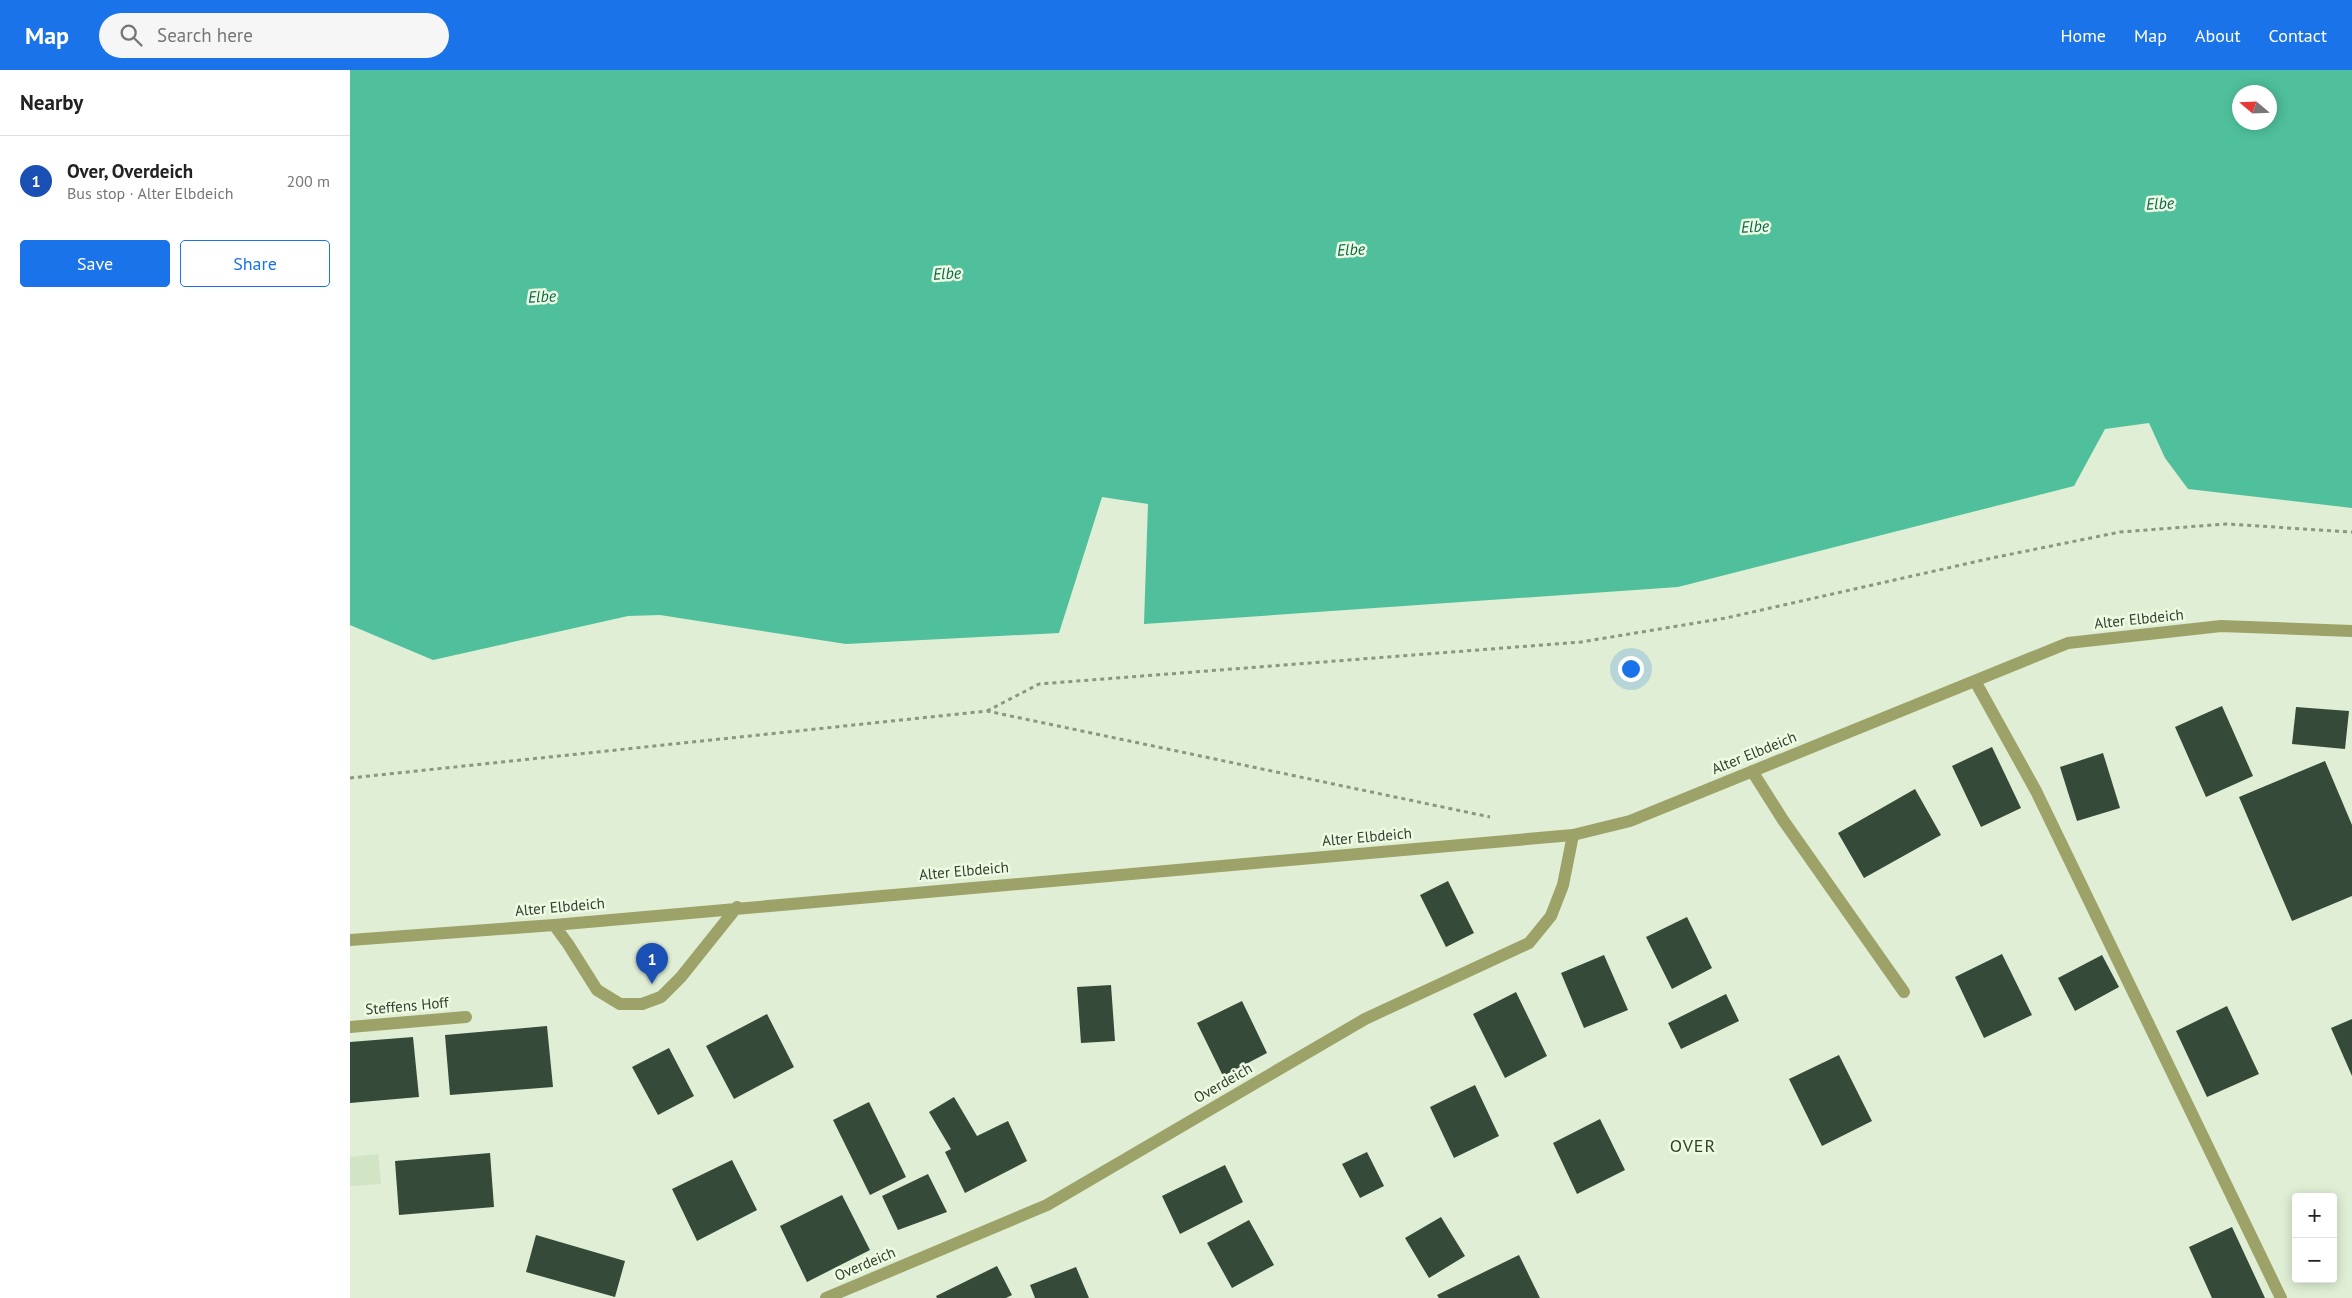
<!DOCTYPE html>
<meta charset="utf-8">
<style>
body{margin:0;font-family:"PT Sans",sans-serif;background:#f6f6f6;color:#222}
.controls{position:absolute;right:15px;bottom:15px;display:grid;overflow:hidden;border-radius:5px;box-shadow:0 2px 12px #0003}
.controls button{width:45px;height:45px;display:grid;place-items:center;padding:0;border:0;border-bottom:1px solid #e0e0e0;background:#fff;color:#222;font:25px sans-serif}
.compass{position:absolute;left:1882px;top:15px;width:45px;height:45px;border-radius:50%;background:#fff;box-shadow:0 2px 12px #0003;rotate:289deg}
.you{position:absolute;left:1280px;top:598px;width:18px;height:18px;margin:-12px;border:4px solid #fff;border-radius:50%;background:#1a73e8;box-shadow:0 0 0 8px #1a73e833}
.badge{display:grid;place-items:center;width:32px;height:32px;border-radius:50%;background:#1a73e8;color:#fff;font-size:16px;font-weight:700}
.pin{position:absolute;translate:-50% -41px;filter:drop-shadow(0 1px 2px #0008)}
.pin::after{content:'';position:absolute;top:26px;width:18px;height:15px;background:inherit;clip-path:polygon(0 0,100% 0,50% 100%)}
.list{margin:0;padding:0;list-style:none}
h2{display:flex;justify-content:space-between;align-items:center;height:65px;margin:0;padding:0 20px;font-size:21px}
h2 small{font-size:16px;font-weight:400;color:#767676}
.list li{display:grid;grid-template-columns:32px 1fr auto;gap:15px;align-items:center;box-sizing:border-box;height:90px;padding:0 20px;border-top:1px solid #e0e0e0}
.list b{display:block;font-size:19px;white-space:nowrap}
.list p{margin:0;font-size:16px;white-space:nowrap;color:#767676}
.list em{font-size:16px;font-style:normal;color:#767676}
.actions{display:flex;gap:10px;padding:15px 20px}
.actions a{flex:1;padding:11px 0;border:1px solid #1a73e8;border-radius:5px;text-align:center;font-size:18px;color:#1a73e8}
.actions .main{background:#1a73e8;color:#fff}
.icon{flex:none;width:28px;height:28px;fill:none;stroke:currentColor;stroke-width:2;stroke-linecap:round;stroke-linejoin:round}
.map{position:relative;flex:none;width:2002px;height:1228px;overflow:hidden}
header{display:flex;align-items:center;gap:30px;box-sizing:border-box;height:70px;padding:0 25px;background:#1a73e8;color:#fff}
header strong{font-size:24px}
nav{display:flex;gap:28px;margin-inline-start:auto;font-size:18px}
.search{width:350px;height:45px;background:#f6f6f6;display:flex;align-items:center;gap:12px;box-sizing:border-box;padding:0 18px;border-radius:28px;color:#767676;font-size:19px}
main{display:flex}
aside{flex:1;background:#fff}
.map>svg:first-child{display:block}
.built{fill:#d1e4c3}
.water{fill:#4fbf9c;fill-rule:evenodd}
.building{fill:#354a39}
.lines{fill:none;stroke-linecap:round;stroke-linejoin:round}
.path{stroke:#8b9683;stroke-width:3;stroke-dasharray:4 4;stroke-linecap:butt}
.minor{stroke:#9da268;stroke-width:12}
.labels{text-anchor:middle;stroke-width:5;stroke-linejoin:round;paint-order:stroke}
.street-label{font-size:15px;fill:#373d32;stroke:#ecfbe1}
.water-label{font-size:16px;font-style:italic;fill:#0a664e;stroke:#ecfbe1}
.quarter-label{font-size:18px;letter-spacing:1px;fill:#35412c;stroke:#ecfbe1}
</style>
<header>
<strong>Map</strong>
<div class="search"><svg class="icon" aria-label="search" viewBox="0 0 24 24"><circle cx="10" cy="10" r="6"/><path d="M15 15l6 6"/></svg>Search here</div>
<nav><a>Home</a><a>Map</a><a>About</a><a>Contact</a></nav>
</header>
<main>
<aside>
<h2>Nearby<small></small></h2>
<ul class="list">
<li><span class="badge" style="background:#1a4fb4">1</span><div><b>Over, Overdeich</b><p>Bus stop · Alter Elbdeich</p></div><em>200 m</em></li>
</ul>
<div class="actions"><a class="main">Save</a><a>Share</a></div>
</aside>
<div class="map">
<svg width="2002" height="1228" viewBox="0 0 2002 1228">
<rect width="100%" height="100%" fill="#dfeed4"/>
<!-- built -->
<path class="built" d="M 28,1084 L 31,1114 L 0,1116 L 0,1087 Z"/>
<!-- water -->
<path class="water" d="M 0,0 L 2002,0 L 2002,438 L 1838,419 L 1815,388 L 1799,353 L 1755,359 L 1724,416 L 1328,517 L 794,554 L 798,434 L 752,427 L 709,563 L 496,574 L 310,545 L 278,546 L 83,590 L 0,555 ZM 1890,22 L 1920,22 L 1920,52 L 1890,52 Z"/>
<!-- building -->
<path class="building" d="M 1872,636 L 1903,706 L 1856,727 L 1825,657 Z
M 1946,637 L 1999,641 L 1995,679 L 1942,674 Z
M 1642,677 L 1671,738 L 1631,757 L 1602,696 Z
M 1753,683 L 1770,738 L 1727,751 L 1710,697 Z
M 1975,691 L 2002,755 L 2002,826 L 1942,851 L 1889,727 Z
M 1565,719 L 1591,765 L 1514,808 L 1488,763 Z
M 1098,811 L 1124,863 L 1096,877 L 1070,825 Z
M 1337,847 L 1362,898 L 1322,919 L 1296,867 Z
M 1652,884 L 1682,945 L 1634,968 L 1605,907 Z
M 1254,885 L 1278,940 L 1234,958 L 1211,903 Z
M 1752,885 L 1769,917 L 1725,941 L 1708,908 Z
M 761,915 L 765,971 L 731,973 L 727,917 Z
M 1166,922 L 1197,986 L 1155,1008 L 1123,944 Z
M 1376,924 L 1389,951 L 1331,979 L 1318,953 Z
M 892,931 L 917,983 L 873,1006 L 847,953 Z
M 1877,936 L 1909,1004 L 1857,1027 L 1826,961 Z
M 417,944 L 444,997 L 384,1029 L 356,976 Z
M 2002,949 L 2002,1006 L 1981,958 Z
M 197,956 L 203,1017 L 100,1025 L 95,965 Z
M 63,967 L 69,1027 L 0,1033 L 0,972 Z
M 319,978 L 344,1026 L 308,1045 L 282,997 Z
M 1489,985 L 1522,1051 L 1472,1076 L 1439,1009 Z
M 1125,1015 L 1149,1066 L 1104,1088 L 1080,1037 Z
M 604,1027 L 627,1066 L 658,1051 L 677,1091 L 615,1123 L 595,1082 L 601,1079 L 579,1042 Z
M 519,1032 L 556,1107 L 520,1125 L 483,1050 Z
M 1250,1049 L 1275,1100 L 1227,1124 L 1203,1073 Z
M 1017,1082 L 1034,1116 L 1010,1128 L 992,1094 Z
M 140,1083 L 144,1137 L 49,1145 L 45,1091 Z
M 382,1090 L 407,1140 L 347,1171 L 322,1119 Z
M 875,1095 L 893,1132 L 830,1164 L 812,1126 Z
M 578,1104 L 597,1142 L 548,1160 L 532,1126 Z
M 492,1125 L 520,1180 L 457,1212 L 430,1156 Z
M 1091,1147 L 1115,1186 L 1079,1208 L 1055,1168 Z
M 899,1150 L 924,1195 L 882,1218 L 857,1173 Z
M 1882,1157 L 1915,1228 L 1862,1228 L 1839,1177 Z
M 186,1165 L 275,1191 L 265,1227 L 176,1202 Z
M 1169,1185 L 1190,1228 L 1089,1228 L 1087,1225 Z
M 647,1196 L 662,1225 L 656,1228 L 587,1228 L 586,1226 Z
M 726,1197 L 739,1228 L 685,1228 L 680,1215 Z"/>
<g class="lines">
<!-- path -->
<path class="path" d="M 637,641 L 689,614 L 1231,572 L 1376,548 L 1642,488 L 1770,462 L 1876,454 L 2002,462
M 0,708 L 637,641 L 1140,747"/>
<!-- minor -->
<path class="minor" d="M 1625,611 L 1686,721 L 1931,1228
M 1402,701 L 1433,750 L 1554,922
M 204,855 L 218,874 L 247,920 L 270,934 L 292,934 L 311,927 L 331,907 L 387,837
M 0,870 L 204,855 L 1223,765 L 1280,751 L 1718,573 L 1871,556 L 2002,561
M 0,957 L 116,947
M 476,1228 L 697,1135 L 1015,949 L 1179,873 L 1201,846 L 1213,815 L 1223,765"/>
</g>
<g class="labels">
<!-- street labels -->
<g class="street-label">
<text transform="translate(1789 549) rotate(-6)" y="5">Alter Elbdeich</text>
<text transform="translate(1404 683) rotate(-22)" y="5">Alter Elbdeich</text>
<text transform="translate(1017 767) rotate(-5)" y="5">Alter Elbdeich</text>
<text transform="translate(614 801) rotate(-5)" y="5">Alter Elbdeich</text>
<text transform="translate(210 837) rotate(-5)" y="5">Alter Elbdeich</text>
<text transform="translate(57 936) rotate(-5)" y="5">Steffens Hoff</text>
<text transform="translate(873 1013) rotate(-30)" y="5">Overdeich</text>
<text transform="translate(515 1194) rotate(-23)" y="5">Overdeich</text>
</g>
<!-- water labels -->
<g class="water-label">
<text transform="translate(1810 133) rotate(-3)" y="6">Elbe</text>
<text transform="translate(1405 156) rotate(-3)" y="6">Elbe</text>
<text transform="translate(1001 179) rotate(-3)" y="6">Elbe</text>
<text transform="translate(597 203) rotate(-3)" y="6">Elbe</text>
<text transform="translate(192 226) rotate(-3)" y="6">Elbe</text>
</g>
<!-- quarter labels -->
<g class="quarter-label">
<text x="1343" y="1082">OVER</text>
</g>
</g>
</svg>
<div class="controls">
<button>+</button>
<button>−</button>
</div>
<svg class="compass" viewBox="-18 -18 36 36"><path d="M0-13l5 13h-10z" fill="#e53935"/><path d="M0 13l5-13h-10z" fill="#767676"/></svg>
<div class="you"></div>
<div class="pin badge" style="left:302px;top:914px;background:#1a4fb4">1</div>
</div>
</main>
